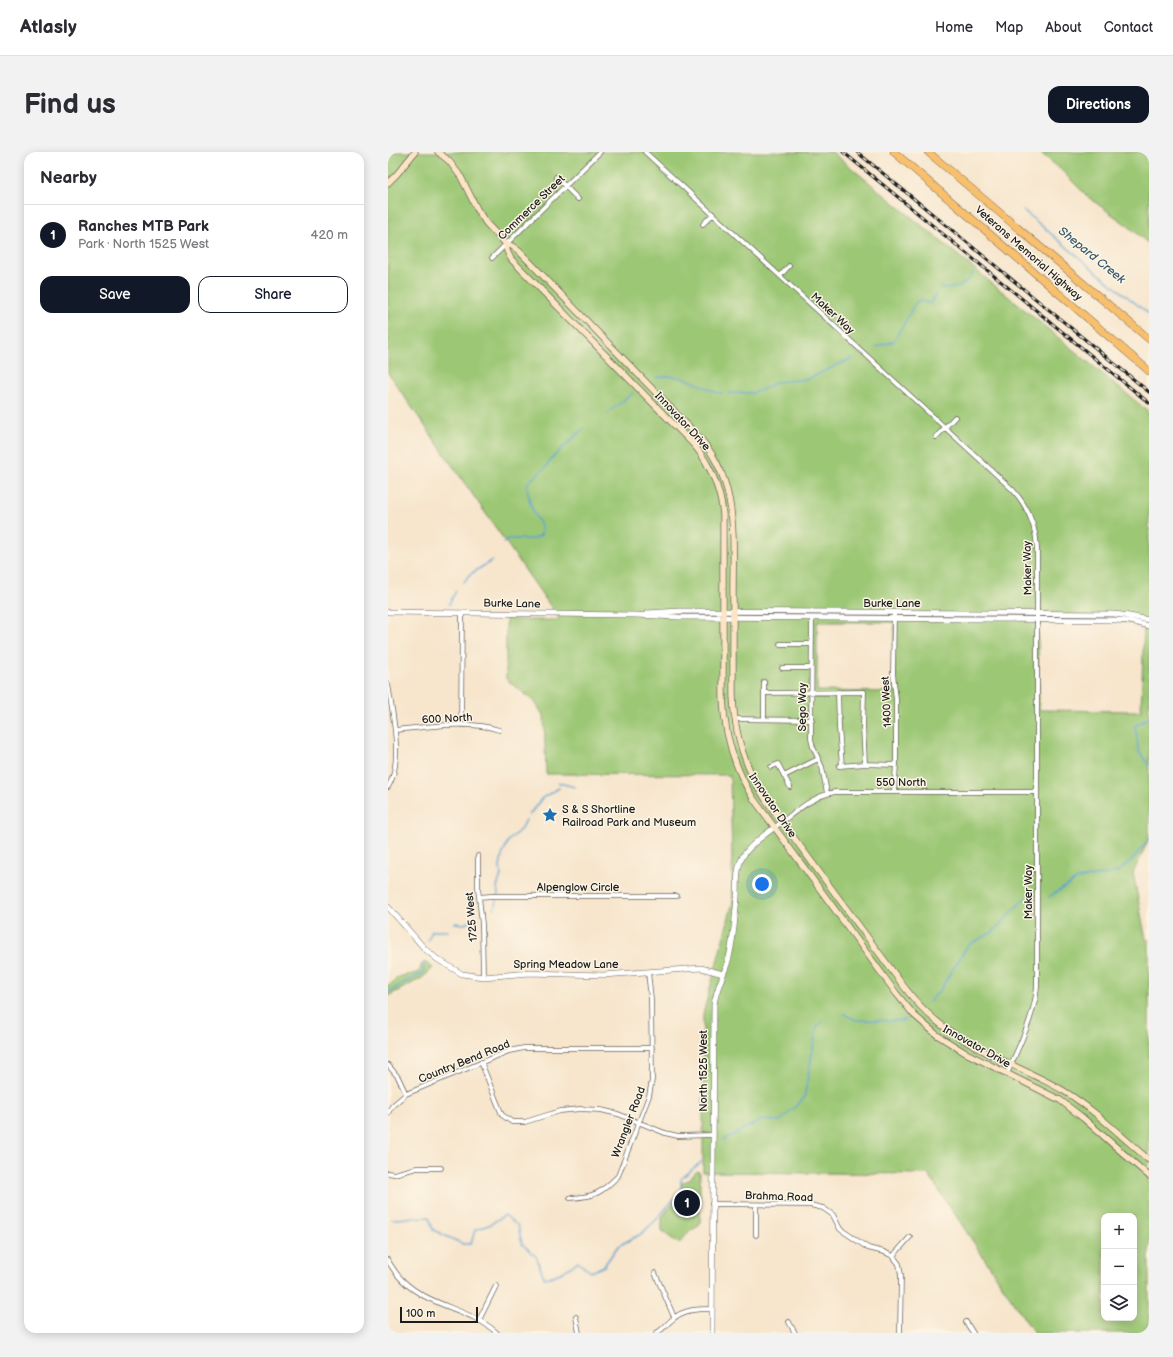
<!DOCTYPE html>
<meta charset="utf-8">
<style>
body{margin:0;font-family:"Balsamiq Sans",sans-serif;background:#f2f2f3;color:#2b2b33}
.controls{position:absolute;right:12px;bottom:12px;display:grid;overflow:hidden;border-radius:8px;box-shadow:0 2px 10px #0003}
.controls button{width:36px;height:36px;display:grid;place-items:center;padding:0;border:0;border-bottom:1px solid #e1e1e2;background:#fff;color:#2b2b33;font:20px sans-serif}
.scale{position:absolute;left:12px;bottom:10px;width:78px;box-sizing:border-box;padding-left:4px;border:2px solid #1c1c1c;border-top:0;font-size:11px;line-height:14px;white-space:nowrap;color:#1c1c1c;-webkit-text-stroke:3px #fcf5e5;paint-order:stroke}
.you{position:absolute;left:374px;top:732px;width:14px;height:14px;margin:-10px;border:3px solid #fff;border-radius:50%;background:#1a73e8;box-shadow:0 0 0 6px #1a73e833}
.badge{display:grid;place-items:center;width:26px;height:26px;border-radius:50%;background:#111827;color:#fff;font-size:13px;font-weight:700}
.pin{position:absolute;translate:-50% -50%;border:2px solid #fff;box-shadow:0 1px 4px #0006}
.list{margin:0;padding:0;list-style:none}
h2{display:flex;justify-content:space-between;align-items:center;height:52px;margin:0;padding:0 16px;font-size:17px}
h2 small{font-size:13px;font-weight:400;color:#7c7c81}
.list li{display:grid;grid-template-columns:26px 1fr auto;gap:12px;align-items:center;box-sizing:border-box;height:60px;padding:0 16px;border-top:1px solid #e1e1e2}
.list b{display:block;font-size:15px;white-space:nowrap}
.list p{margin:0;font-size:13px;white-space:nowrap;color:#7c7c81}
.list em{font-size:13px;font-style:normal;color:#7c7c81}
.actions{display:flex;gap:8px;padding:12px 16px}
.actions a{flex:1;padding:9px 0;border:1px solid #111827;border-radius:12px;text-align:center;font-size:14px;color:#111827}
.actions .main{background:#111827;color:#fff}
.icon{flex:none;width:22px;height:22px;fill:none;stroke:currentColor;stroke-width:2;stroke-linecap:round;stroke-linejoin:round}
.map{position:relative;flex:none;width:761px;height:1181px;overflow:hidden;border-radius:12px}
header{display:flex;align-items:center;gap:24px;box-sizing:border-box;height:56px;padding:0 20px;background:#fff;border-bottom:1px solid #e1e1e2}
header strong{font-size:19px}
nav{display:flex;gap:22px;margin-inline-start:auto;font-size:14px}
.intro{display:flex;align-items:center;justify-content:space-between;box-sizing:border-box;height:96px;padding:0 24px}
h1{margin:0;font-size:28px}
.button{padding:10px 18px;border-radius:12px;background:#111827;color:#fff;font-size:14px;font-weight:700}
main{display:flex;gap:24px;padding:0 24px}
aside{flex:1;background:#fff;border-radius:12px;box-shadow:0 2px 10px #0003}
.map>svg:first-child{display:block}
.green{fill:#9cc774;stroke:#5c7248;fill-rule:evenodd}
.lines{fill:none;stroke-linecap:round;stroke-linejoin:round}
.stream{stroke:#58a1cf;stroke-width:1.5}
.minor-casing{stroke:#69625a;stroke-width:5.5}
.tertiary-casing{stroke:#69625a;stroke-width:6}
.secondary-casing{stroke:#69625a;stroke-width:7}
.motorway-casing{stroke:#69625a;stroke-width:8}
.minor{stroke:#fff;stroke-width:4}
.tertiary{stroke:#fff;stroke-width:5}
.secondary{stroke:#fce5c4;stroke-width:5.5}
.motorway{stroke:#f8bf6c;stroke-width:7}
.rail-casing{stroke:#1c1c1c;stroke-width:3}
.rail{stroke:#fcf5e5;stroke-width:1.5;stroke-dasharray:4.5;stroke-linecap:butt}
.labels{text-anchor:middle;stroke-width:3;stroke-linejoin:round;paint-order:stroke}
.street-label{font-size:11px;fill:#1c1c1c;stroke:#fcf5e5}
.poi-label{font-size:11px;fill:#1c1c1c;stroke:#fcf5e5;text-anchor:start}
.water-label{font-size:12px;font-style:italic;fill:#37586d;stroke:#fcf5e5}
</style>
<header>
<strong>Atlasly</strong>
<nav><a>Home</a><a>Map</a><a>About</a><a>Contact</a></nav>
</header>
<div class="intro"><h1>Find us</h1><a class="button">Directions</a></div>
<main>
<aside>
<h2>Nearby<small></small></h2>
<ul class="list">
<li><span class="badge">1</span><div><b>Ranches MTB Park</b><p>Park · North 1525 West</p></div><em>420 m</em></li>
</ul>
<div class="actions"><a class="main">Save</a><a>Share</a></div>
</aside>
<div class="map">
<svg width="761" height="1181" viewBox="0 0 761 1181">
<rect width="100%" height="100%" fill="#fcf5e5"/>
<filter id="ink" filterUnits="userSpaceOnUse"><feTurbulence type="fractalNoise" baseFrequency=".025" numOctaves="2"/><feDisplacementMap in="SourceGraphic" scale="8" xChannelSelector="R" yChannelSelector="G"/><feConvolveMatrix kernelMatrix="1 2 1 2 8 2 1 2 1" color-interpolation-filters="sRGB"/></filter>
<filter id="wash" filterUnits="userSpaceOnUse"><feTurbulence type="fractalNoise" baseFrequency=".012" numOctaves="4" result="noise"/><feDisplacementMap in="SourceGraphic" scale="16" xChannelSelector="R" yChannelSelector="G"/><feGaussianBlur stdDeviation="0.9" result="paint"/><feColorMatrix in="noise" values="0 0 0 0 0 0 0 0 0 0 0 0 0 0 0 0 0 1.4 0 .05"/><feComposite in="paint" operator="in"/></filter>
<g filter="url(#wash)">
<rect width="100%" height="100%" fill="#f7e5cc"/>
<!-- green -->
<path class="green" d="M 0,0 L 444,0 L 761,260 L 761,463 L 756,470 L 761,473 L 761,683 L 759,691 L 745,721 L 758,788 L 761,788 L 761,1181 L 646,1181 L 540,1022 L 315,1020 L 315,862 L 345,750 L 342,623 L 158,622 L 156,564 L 146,549 L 118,527 L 118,467 L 140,468 L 172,468 L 0,221 ZM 429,470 L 506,470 L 507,540 L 429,539 ZM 756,470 L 753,559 L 651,558 L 650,471 ZM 716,1064 L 746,1064 L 746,1166 L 716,1166 Z
M 651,0 L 761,0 L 761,92 L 740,74 L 700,45 L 670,15 Z
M 37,810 L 45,816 L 34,826 L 0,844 L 0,832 L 2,833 C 4,831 7,828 9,826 C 17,821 33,825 33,813 Z
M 309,1019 L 312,1021 L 312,1071 C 309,1076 307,1076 302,1079 C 297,1082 296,1088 291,1091 L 287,1089 L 274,1079 L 274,1065 L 292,1043 L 294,1031 L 301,1028 Z"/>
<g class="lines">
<!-- stream -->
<path class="stream" d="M 635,58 L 707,119 L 761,162
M 553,136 C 567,138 579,133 585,121
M 488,195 L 506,189 L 528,150 L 534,149 L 542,152 L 548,142
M 268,226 C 291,220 309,231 329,241 L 334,241
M 341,241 L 364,241 L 374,238 L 388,230 L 420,227 L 464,206
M 219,261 L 245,241
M 116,391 L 119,387 L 146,387 L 153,383 C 156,372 148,368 145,359 C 142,352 138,336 140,330 L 157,316 L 165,305 L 195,277
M 76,430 L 81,423 L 105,408
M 61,452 L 68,439
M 761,565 L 747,574 L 751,600 L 761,613
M 171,631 L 187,635
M 141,663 L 154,646 L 171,636
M 661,745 L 690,727 L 730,720 L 746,706 L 761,687
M 106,757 L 110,742 L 109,735 L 113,723 L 112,715 L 114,704 L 120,689 L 134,676 L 138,668
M 67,771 L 76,772 L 87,768
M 40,788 L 44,779 L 60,779
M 0,839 L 4,839 L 10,834 L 35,821 L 36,811
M 541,850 L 552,838 L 580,793 L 605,780 L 637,746
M 456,862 L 468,868 L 513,869 L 518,867
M 335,988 L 374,968 L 392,969 L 416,946 L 429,874 L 435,869
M 4,1067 L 41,1065 L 45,1078 L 75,1092 L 83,1092 L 87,1078 L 101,1073 L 117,1063 L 130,1074 L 134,1092 L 148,1104 L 156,1126 C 170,1124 179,1118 189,1110 L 203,1120 L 216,1114 L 230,1094 L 253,1082 L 269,1067 L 293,1039 L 293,1027 L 313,1010"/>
</g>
</g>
<g filter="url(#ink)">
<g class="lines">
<defs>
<path id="minor" d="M 257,0 L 625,338 C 640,355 648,374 649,396 L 649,835 C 646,866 631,893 619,922
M 168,25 L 190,47
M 315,72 L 325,62
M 104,106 L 212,0
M 392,124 L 401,114
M 548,285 L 567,265
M 506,461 L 505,522 L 508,547 L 508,613 L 506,639
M 424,466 L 423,587 L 425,595 L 434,615 L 439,641
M 392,492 L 424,492
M 394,516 L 423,516
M 376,530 L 376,567
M 0,532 C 4,560 16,610 0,635
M 450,540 L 451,576 L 454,614
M 376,541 L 476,540 L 475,574 L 477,612
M 347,567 L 424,568
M 73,573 L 74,461
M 7,578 C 40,575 80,568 111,578
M 451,614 L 477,612 L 508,613
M 383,615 L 390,612 L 402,635
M 396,624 L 430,607
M 387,675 C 405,662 424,644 447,640 L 649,640
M 90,704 L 90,736 L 94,772 L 95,825
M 91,745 L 103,744 L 289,744
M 93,910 L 114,963 L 124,970 L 137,970 L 172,959 L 192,957 L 213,958 L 230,962 L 277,981 L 290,984 L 324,983
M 0,913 L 10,925 L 18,942
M 0,961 L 4,954 L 18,942 L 121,899 L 136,896 L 264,896
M 0,1021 L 6,1022 L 29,1016 L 53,1016
M 182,1046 C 207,1045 213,1041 230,1024 L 261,944 L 264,928 L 263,847 L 260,820
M 324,1052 L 422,1053 L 435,1056 L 445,1063 L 452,1077 L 480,1096 L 496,1100 L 505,1104 L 511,1112 L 513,1123 L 512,1181
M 368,1053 L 368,1083
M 505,1104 L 522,1085
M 0,1108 C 2,1113 5,1116 8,1121 C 34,1155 80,1154 109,1181
M 267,1121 L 286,1165
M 188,1165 L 191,1181
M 91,1168 L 108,1134
M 401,1170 L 407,1181
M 578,1170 L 585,1181
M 268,1181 C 275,1178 279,1171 285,1167 C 296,1157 310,1157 324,1157"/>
<path id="tertiary" d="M 0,460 L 247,463 L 290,465 L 727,468 L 741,469 L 761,474
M 259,461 L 292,459 L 726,462 L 742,464 L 761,468
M 0,755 L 37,797 L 49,807 L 74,822 L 95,825 L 142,821 L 215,823 L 313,816 L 335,822
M 324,1181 L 326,853 C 328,834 339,819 342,801 C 346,783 347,764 349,746 C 350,730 347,715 357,701 C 365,691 376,683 387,675"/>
<path id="secondary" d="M 50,0 L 61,9 L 73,25 L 89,57 L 98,71 L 118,92 L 124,94 L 131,99 L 308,282 C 351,326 345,383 345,440 C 345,474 345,509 345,544 C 346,581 357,616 378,648 L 517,836 C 533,857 553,875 576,888 C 608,908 644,920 676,939 C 707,958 734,985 761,1008
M 0,31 L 9,22 L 27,0
M 118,92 L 119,99 L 123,107 L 307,294 C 323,314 332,337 335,362 L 335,545 C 336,582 346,615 365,646 L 508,841 L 526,863 L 549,883 L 576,900 L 672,948 L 695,966 L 761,1024"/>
<path id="motorway" d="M 506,0 L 761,219
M 540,0 L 761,187"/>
</defs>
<!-- minor casing -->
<use href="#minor" class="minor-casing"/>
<!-- tertiary casing -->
<use href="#tertiary" class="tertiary-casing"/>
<!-- secondary casing -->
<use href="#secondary" class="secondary-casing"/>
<!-- motorway casing -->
<use href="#motorway" class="motorway-casing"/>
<!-- minor -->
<use href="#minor" class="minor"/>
<!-- tertiary -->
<use href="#tertiary" class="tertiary"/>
<!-- secondary -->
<use href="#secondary" class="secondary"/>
<!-- motorway -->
<use href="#motorway" class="motorway"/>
<defs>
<path id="rail" d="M 455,0 L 761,251
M 469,0 L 761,240"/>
</defs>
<!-- rail casing -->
<use href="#rail" class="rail-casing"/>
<!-- rail -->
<use href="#rail" class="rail"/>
</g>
</g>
<!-- icons -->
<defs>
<symbol id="sight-bare" viewBox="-9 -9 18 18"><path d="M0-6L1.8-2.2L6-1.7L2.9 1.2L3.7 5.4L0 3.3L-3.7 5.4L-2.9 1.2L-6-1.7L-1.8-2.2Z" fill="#1f6fb2" stroke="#fcf5e5" stroke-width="2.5" paint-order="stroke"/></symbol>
</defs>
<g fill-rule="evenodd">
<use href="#sight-bare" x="151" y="652" width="22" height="22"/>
</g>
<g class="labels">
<!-- street labels -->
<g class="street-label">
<text transform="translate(143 55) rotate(-44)" y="4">Commerce Street</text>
<text transform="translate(641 101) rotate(41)" y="4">Veterans Memorial Highway</text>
<text transform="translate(445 161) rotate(43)" y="4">Maker Way</text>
<text transform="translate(295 269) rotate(47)" y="4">Innovator Drive</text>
<text transform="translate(639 416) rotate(-91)" y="4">Maker Way</text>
<text transform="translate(124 451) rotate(1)" y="4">Burke Lane</text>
<text x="504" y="455">Burke Lane</text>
<text transform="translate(498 550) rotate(-93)" y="4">1400 West</text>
<text transform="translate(414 555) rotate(-90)" y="4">Sego Way</text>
<text transform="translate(59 566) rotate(-3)" y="4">600 North</text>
<text x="513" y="634">550 North</text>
<text transform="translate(385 653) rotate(56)" y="4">Innovator Drive</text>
<text x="190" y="739">Alpenglow Circle</text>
<text transform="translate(640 740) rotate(-90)" y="4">Maker Way</text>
<text transform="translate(83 765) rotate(-95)" y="4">1725 West</text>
<text x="178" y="816">Spring Meadow Lane</text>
<text transform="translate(589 894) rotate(29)" y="4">Innovator Drive</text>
<text transform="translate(76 909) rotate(-22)" y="4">Country Bend Road</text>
<text transform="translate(315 919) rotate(-90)" y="4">North 1525 West</text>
<text transform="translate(240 970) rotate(-69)" y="4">Wrangler Road</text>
<text transform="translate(391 1044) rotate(2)" y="4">Brahma Road</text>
</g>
<!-- poi labels -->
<g class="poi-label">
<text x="174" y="661">S &amp; S Shortline<tspan x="174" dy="13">Railroad Park and Museum</tspan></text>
</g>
<!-- water labels -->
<g class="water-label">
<text transform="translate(704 103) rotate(39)" y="4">Shepard Creek</text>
</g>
</g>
</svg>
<div class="controls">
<button>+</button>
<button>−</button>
<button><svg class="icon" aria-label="layers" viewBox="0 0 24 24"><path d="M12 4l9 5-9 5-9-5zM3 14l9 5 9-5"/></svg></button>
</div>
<div class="scale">100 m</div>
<div class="you"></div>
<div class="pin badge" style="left:299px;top:1051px">1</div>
</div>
</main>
